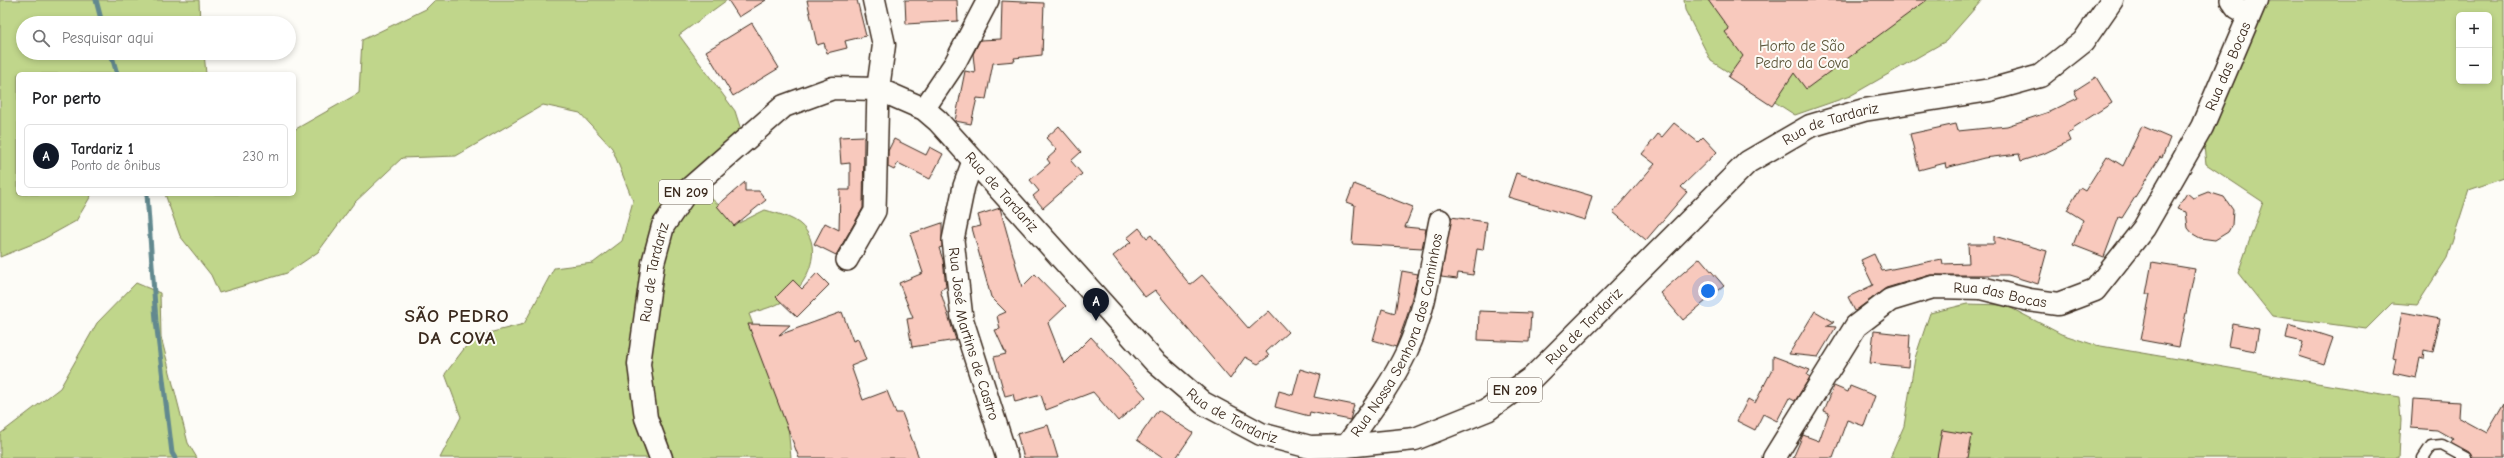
<!DOCTYPE html>
<html lang="pt">
<meta charset="utf-8">
<style>
body{margin:0;font-family:"Comic Neue",sans-serif;background:#f6f6f6;color:#202124}
.controls{position:absolute;right:12px;top:12px;display:grid;overflow:hidden;border-radius:6px;box-shadow:0 2px 6px #0003}
.controls button{width:36px;height:36px;display:grid;place-items:center;padding:0;border:0;border-bottom:1px solid #e0e0e0;background:#fff;color:#202124;font:20px sans-serif}
.you{position:absolute;left:1708px;top:291px;width:14px;height:14px;margin:-10px;border:3px solid #fff;border-radius:50%;background:#1a73e8;box-shadow:0 0 0 6px #1a73e833}
.badge{display:grid;place-items:center;width:26px;height:26px;border-radius:50%;background:#111827;color:#fff;font-size:13px;font-weight:700}
.pin{position:absolute;translate:-50% -33px;filter:drop-shadow(0 1px 2px #0008)}
.pin::after{content:'';position:absolute;top:21px;width:14px;height:12px;background:inherit;clip-path:polygon(0 0,100% 0,50% 100%)}
.list{margin:0;padding:0;list-style:none}
h2{display:flex;justify-content:space-between;align-items:center;height:52px;margin:0;padding:0 16px;font-size:17px}
h2 small{font-size:13px;font-weight:400;color:#757577}
.list li{display:grid;grid-template-columns:26px 1fr auto;gap:12px;align-items:center;box-sizing:border-box;height:64px;margin:0 8px 8px;padding:0 8px;border:1px solid #e0e0e0;border-radius:6px}
.list b{display:block;font-size:15px;white-space:nowrap}
.list p{margin:0;font-size:13px;white-space:nowrap;color:#757577}
.list em{font-size:13px;font-style:normal;color:#757577}
.icon{flex:none;width:22px;height:22px;fill:none;stroke:currentColor;stroke-width:2;stroke-linecap:round;stroke-linejoin:round}
.map{position:relative;flex:none;width:2504px;height:458px;overflow:hidden}
.search{position:absolute;background:#fff;box-shadow:0 2px 6px #0003;left:16px;top:16px;width:280px;height:44px;display:flex;align-items:center;gap:10px;box-sizing:border-box;padding:0 14px;border-radius:22px;color:#757577;font-size:15px}
.panel{position:absolute;background:#fff;box-shadow:0 2px 6px #0003;left:16px;top:72px;width:280px;height:124px;border-radius:6px}
.map>svg:first-child{display:block}
.green{fill:#c0d68b;stroke:#7e8054;fill-rule:evenodd}
.lines{fill:none;stroke-linecap:round;stroke-linejoin:round}
.stream{stroke:#62898f;stroke-width:5}
.building{fill:#f8c9bd;stroke:#3b2a1e}
.service-casing{stroke:#3b2a1e;stroke-width:13}
.minor-casing{stroke:#3b2a1e;stroke-width:24}
.tertiary-casing{stroke:#3b2a1e;stroke-width:25}
.primary-casing{stroke:#3b2a1e;stroke-width:25}
.service{stroke:#fdfcf7;stroke-width:10}
.minor{stroke:#fdfcf7;stroke-width:21}
.tertiary{stroke:#fdfcf7;stroke-width:22}
.primary{stroke:#fdfcf7;stroke-width:22}
.labels{text-anchor:middle;stroke-width:4;stroke-linejoin:round;paint-order:stroke}
.shield{fill:#fdfcf7;stroke:#75695f;stroke-width:1}
.shield-label{font-size:14px;font-weight:bold;fill:#3b2a1e}
.park-label{font-size:15px;fill:#5c5539;stroke:#fdfcf7}
.street-label{font-size:15px;fill:#3b2a1e;stroke:#fdfcf7}
.district-label{font-size:19px;font-weight:bold;letter-spacing:1px;fill:#3b2a1e;stroke:#fdfcf7}
</style>
<div class="map">
<svg width="2504" height="458" viewBox="0 0 2504 458">
<rect width="100%" height="100%" fill="#fdfcf7"/>
<filter id="ink" filterUnits="userSpaceOnUse"><feTurbulence type="fractalNoise" baseFrequency=".025" numOctaves="2"/><feDisplacementMap in="SourceGraphic" scale="8" xChannelSelector="R" yChannelSelector="G"/><feConvolveMatrix kernelMatrix="1 2 1 2 8 2 1 2 1" color-interpolation-filters="sRGB"/></filter>
<g filter="url(#ink)">
<!-- green -->
<path class="green" d="M 0,0 L 199,0 L 200,23 L 23,23 L 23,53 L 204,53 L 206,74 L 18,74 L 18,194 L 92,194 L 76,221 L 40,241 L 0,257 Z
M 435,0 L 727,0 L 679,35 L 735,111 L 741,130 L 693,182 L 739,223 L 765,210 C 779,214 799,218 807,232 C 822,255 804,289 784,301 C 774,307 760,310 749,314 L 787,415 L 791,458 L 440,458 L 461,417 L 445,374 L 473,337 L 524,324 L 554,268 L 593,263 L 622,241 L 633,201 L 612,148 L 580,113 L 543,105 L 456,156 L 402,158 L 354,203 L 318,252 L 287,273 L 219,293 L 211,275 L 180,236 L 165,194 L 294,194 L 294,130 L 359,93 L 362,40 L 426,9 Z
M 1684,0 L 1982,0 L 1946,41 L 1850,96 L 1795,115 L 1711,61 L 1685,10 Z
M 2270,0 L 2504,0 L 2504,178 L 2469,190 L 2447,258 L 2417,305 L 2392,303 L 2366,329 L 2272,316 L 2238,273 L 2263,202 L 2206,164 L 2201,120 L 2252,14 ZM 2459,15 L 2489,15 L 2489,81 L 2459,81 Z
M 136,283 L 160,293 L 161,337 L 188,443 L 197,458 L 0,458 L 0,434 L 60,388 L 97,323 Z
M 1967,304 L 2005,305 L 2061,334 L 2095,345 L 2399,397 L 2401,419 L 2399,458 L 1890,458 L 1904,426 L 1915,358 L 1930,313 Z"/>
<g class="lines">
<!-- stream -->
<path class="stream" d="M 96,0 L 102,23
M 111,53 L 117,74
M 147,194 L 156,321 L 172,453 L 175,458"/>
</g>
<!-- building -->
<path class="building" d="M 728,0 L 766,0 L 739,17 Z
M 807,0 L 857,0 L 866,36 L 845,41 L 847,48 L 827,53 L 824,43 L 817,45 Z
M 905,0 L 957,0 L 958,21 L 906,24 Z
M 1708,0 L 1927,0 L 1806,89 L 1794,73 L 1772,106 L 1728,77 L 1743,56 L 1725,32 L 1729,29 Z
M 1002,1 L 1044,3 L 1042,55 L 1014,58 L 1015,61 L 993,63 L 986,99 L 977,98 L 971,124 L 955,121 L 965,71 L 975,73 L 973,54 L 980,40 L 1001,39 Z
M 752,23 L 779,68 L 733,96 L 706,51 Z
M 2096,77 L 2112,103 L 2073,128 L 2074,130 L 2067,134 L 2070,141 L 2043,154 L 2021,161 L 2019,154 L 1984,158 L 1946,168 L 1945,163 L 1919,170 L 1910,134 L 1956,124 L 1958,131 L 2007,126 L 2049,112 L 2078,98 L 2074,91 Z
M 1674,123 L 1698,142 L 1703,137 L 1717,152 L 1681,187 L 1687,192 L 1646,240 L 1613,212 L 1655,164 L 1642,154 L 1658,134 L 1662,137 Z
M 1059,126 L 1081,152 L 1071,161 L 1082,174 L 1043,208 L 1033,196 L 1039,191 L 1030,180 L 1050,163 L 1047,159 L 1057,150 L 1046,138 Z
M 2142,126 L 2170,138 L 2162,158 L 2160,157 L 2122,218 L 2119,217 L 2104,257 L 2073,245 L 2083,220 L 2067,210 L 2080,188 L 2085,191 L 2107,156 L 2123,166 Z
M 864,136 L 863,208 L 836,255 L 814,244 L 825,223 L 839,230 L 840,190 L 850,190 L 850,163 L 841,164 L 839,137 Z
M 894,139 L 926,155 L 930,147 L 943,154 L 930,179 L 898,163 L 894,170 L 888,167 L 888,151 Z
M 1516,173 L 1592,196 L 1585,220 L 1508,197 Z
M 745,182 L 745,191 L 759,191 L 766,200 L 734,226 L 717,206 Z
M 1354,184 L 1413,207 L 1405,227 L 1426,229 L 1422,248 L 1352,244 L 1355,205 L 1347,202 Z
M 2208,192 L 2224,197 L 2233,210 L 2232,225 L 2228,232 L 2215,240 L 2200,238 L 2193,234 L 2188,228 L 2186,212 L 2177,209 L 2187,193 L 2193,198 Z
M 1000,208 L 1022,287 L 1035,274 L 1066,306 L 1048,323 L 1064,364 L 1091,337 L 1146,397 L 1118,421 L 1093,392 L 1046,410 L 1041,395 L 1015,402 L 1013,394 L 1005,396 L 994,357 L 1006,354 L 995,330 L 1000,329 L 997,316 L 1006,312 L 991,297 L 972,228 L 981,226 L 978,215 Z
M 1451,217 L 1487,222 L 1483,250 L 1477,249 L 1473,275 L 1458,273 L 1457,279 L 1441,277 Z
M 942,223 L 942,247 L 939,248 L 943,260 L 946,287 L 940,290 L 956,340 L 912,347 L 907,319 L 913,318 L 899,283 L 923,273 L 910,234 Z
M 1139,228 L 1147,238 L 1151,235 L 1190,285 L 1202,275 L 1249,329 L 1269,311 L 1288,332 L 1266,352 L 1269,356 L 1258,364 L 1245,357 L 1230,379 L 1155,290 L 1145,297 L 1113,256 L 1131,242 L 1127,238 Z
M 1994,236 L 2047,251 L 2038,284 L 2008,275 L 1930,275 L 1886,288 L 1855,311 L 1848,297 L 1873,285 L 1861,260 L 1874,254 L 1882,271 L 1942,259 L 1943,264 L 1969,263 L 1968,244 L 1994,244 Z
M 1700,258 L 1724,286 L 1683,320 L 1660,293 Z
M 2152,262 L 2195,269 L 2179,347 L 2141,340 L 2150,294 L 2146,294 Z
M 1402,271 L 1418,274 L 1407,316 L 1396,347 L 1373,340 L 1382,309 L 1395,313 Z
M 817,273 L 829,285 L 797,317 L 776,297 L 793,280 L 802,289 Z
M 1479,311 L 1531,313 L 1529,342 L 1478,340 Z
M 1815,311 L 1834,322 L 1826,326 L 1836,327 L 1818,357 L 1789,354 Z
M 842,312 L 853,341 L 858,339 L 866,360 L 851,366 L 863,400 L 887,391 L 896,413 L 902,413 L 919,458 L 799,458 L 748,324 L 790,325 L 779,335 Z
M 2402,312 L 2440,319 L 2433,352 L 2424,350 L 2423,359 L 2420,358 L 2416,378 L 2393,373 L 2396,359 L 2393,358 Z
M 2232,324 L 2259,329 L 2255,351 L 2228,346 Z
M 2289,324 L 2333,338 L 2324,364 L 2299,356 L 2303,342 L 2286,338 Z
M 1874,331 L 1910,335 L 1908,367 L 1870,363 Z
M 1773,356 L 1810,370 L 1807,375 L 1810,377 L 1795,401 L 1789,398 L 1777,421 L 1763,414 L 1755,430 L 1737,421 L 1748,399 L 1755,403 L 1773,368 Z
M 1300,369 L 1320,375 L 1314,397 L 1354,405 L 1350,420 L 1310,412 L 1309,416 L 1275,407 L 1279,391 L 1293,395 Z
M 1834,386 L 1848,392 L 1850,386 L 1875,396 L 1864,426 L 1847,420 L 1833,458 L 1793,458 L 1803,435 L 1819,441 L 1829,413 L 1824,411 Z
M 2413,399 L 2459,402 L 2458,417 L 2487,433 L 2504,404 L 2504,458 L 2472,458 L 2469,452 L 2451,442 L 2453,439 L 2437,430 L 2411,428 Z
M 1158,410 L 1193,433 L 1176,458 L 1164,458 L 1137,440 Z
M 1048,425 L 1058,458 L 1024,458 L 1017,434 Z
M 1942,430 L 1972,435 L 1968,458 L 1937,458 Z"/>
<g class="lines">
<defs>
<path id="service" d="M 2423,458 L 2431,446 L 2442,445 L 2466,458"/>
<g id="minor">
<path d="M 2231,0 L 2237,8 L 2249,15"/>
<path d="M 924,109 L 955,63 L 988,0"/>
<path id="s1" d="M 973,161 L 964,186 L 953,240 L 962,318 L 1007,458"/>
<path d="M 847,260 L 875,211 L 878,89"/>
<path id="s2" d="M 1346,446 C 1368,415 1391,385 1407,351 C 1426,310 1431,264 1440,220"/>
</g>
<g id="tertiary">
<path d="M 874,0 L 884,45 L 878,89"/>
<path id="s3" d="M 1774,458 L 1856,326 L 1890,300 L 1933,287 L 1981,288 L 2029,300 L 2058,304 L 2095,290 L 2144,228 L 2202,127 L 2256,0"/>
</g>
<g id="primary">
<path id="s4" d="M 661,458 L 646,418 L 639,364 L 653,263 L 663,226 L 687,191 L 784,106 L 833,88 L 878,89 L 924,109 L 938,121 L 1155,362 L 1203,403 L 1261,434 L 1310,447 L 1346,446 L 1415,439 L 1487,410 L 1533,377 L 1748,162 L 1810,126 L 1864,110 L 1990,90 L 2040,76 L 2083,42 L 2112,0"/>
</g>
</defs>
<!-- service casing -->
<use href="#service" class="service-casing"/>
<!-- minor casing -->
<use href="#minor" class="minor-casing"/>
<!-- tertiary casing -->
<use href="#tertiary" class="tertiary-casing"/>
<!-- primary casing -->
<use href="#primary" class="primary-casing"/>
<!-- service -->
<use href="#service" class="service"/>
<!-- minor -->
<use href="#minor" class="minor"/>
<!-- tertiary -->
<use href="#tertiary" class="tertiary"/>
<!-- primary -->
<use href="#primary" class="primary"/>
</g>
</g>
<g class="labels">
<!-- shield labels -->
<g class="shield">
<rect x="659" y="180" width="54" height="24" rx="3"/>
<rect x="1488" y="378" width="54" height="24" rx="3"/>
</g>
<g class="shield-label">
<text x="686" y="197">EN 209</text>
<text x="1515" y="395">EN 209</text>
</g>
<!-- park labels -->
<g class="park-label">
<text x="1802" y="51">Horto de São<tspan x="1802" dy="17">Pedro da Cova</tspan></text>
</g>
<!-- street labels -->
<g class="street-label">
<text dy="5" stroke="none"><textPath href="#s3" startOffset="671">Rua das Bocas</textPath></text>
<text dy="5" stroke="none"><textPath href="#s4" startOffset="1714">Rua de Tardariz</textPath></text>
<text dy="5" stroke="none"><textPath href="#s4" startOffset="670">Rua de Tardariz</textPath></text>
<text dy="5" stroke="none"><textPath href="#s4" startOffset="190">Rua de Tardariz</textPath></text>
<text dy="5" stroke="none"><textPath href="#s3" startOffset="311">Rua das Bocas</textPath></text>
<text dy="5" stroke="none"><textPath href="#s4" startOffset="1390">Rua de Tardariz</textPath></text>
<text dy="5" stroke="none"><textPath href="#s1" startOffset="178">Rua José Martins de Castro</textPath></text>
<text dy="5" stroke="none"><textPath href="#s2" startOffset="124">Rua Nossa Senhora dos Caminhos</textPath></text>
<text dy="5" stroke="none"><textPath href="#s4" startOffset="994">Rua de Tardariz</textPath></text>
</g>
<!-- district labels -->
<g class="district-label">
<text x="457" y="322">SÃO PEDRO<tspan x="457" dy="22">DA COVA</tspan></text>
</g>
</g>
</svg>
<div class="controls">
<button>+</button>
<button>−</button>
</div>
<div class="you"></div>
<div class="pin badge" style="left:1096px;top:321px">A</div>
<div class="search"><svg class="icon" aria-label="search" viewBox="0 0 24 24"><circle cx="10" cy="10" r="6"/><path d="M15 15l6 6"/></svg>Pesquisar aqui</div>
<section class="panel">
<h2>Por perto<small></small></h2>
<ul class="list">
<li><span class="badge">A</span><div><b>Tardariz 1</b><p>Ponto de ônibus</p></div><em>230 m</em></li>
</ul>
</section>
</div>
